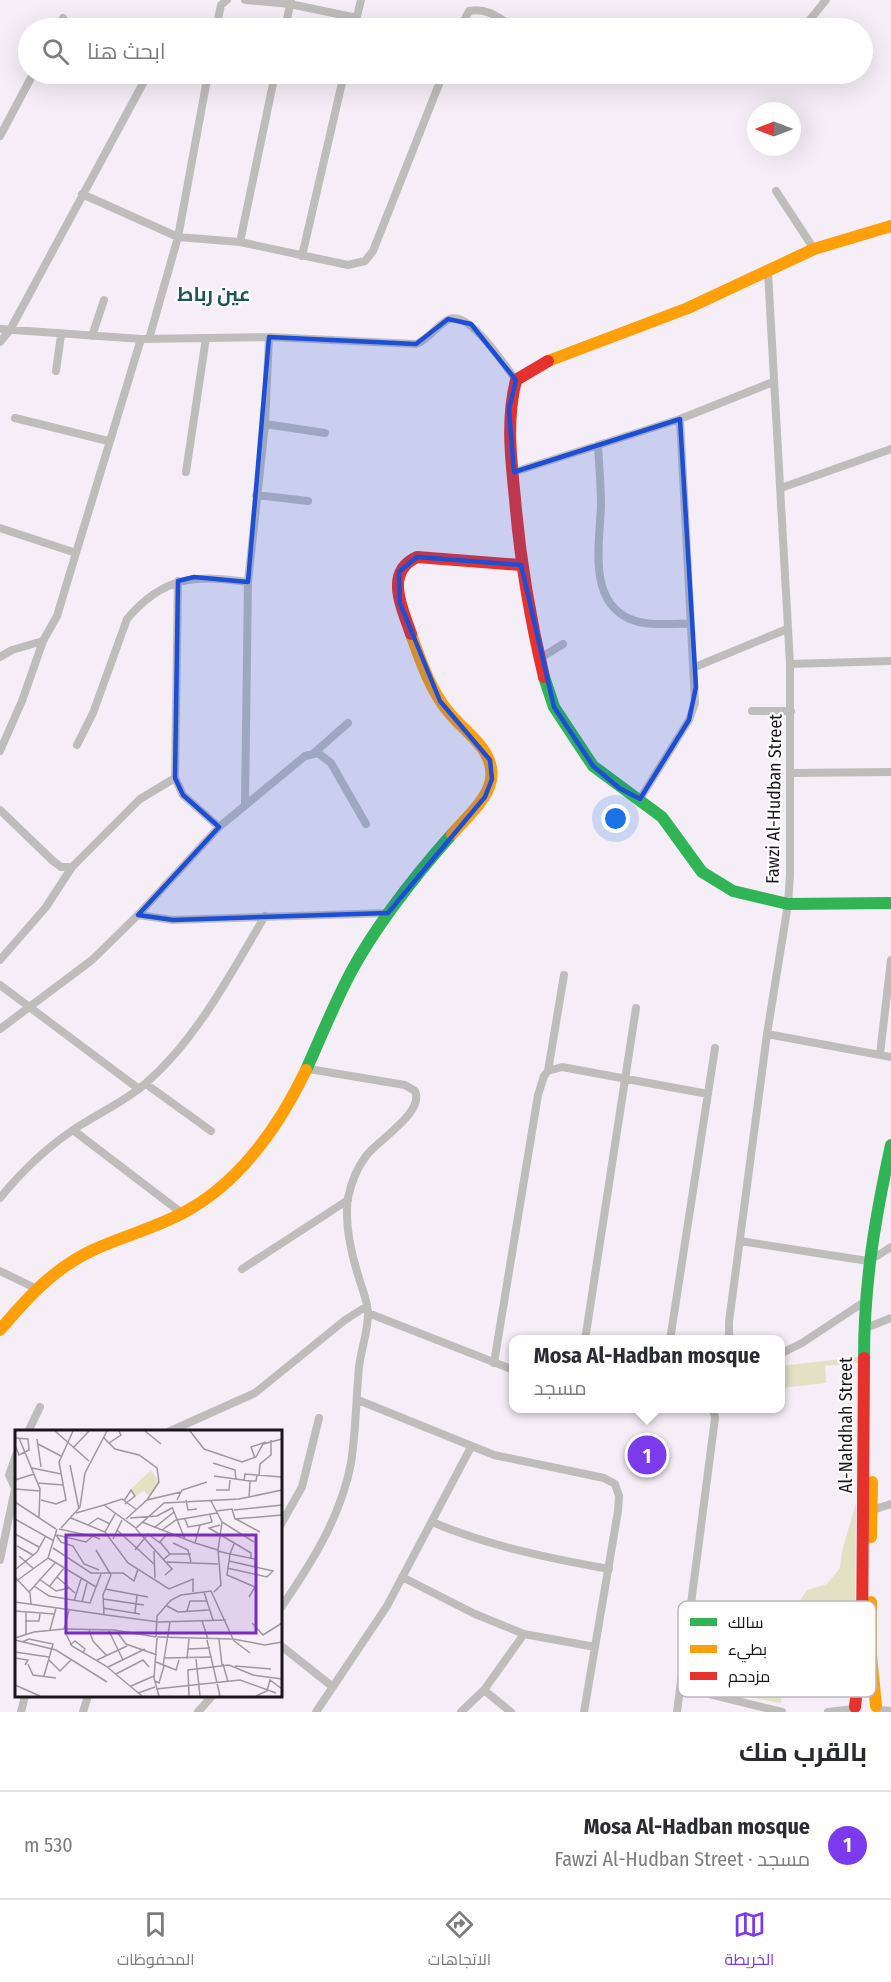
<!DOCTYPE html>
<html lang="ar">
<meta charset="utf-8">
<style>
body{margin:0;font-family:"Fira Sans Condensed",Cairo,sans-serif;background:#f2f2f3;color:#2b2b33;direction:rtl}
.compass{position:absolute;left:747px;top:102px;width:54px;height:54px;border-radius:50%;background:#fff;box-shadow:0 6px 24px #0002;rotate:270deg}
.you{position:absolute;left:616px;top:819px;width:21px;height:21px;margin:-15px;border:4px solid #fff;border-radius:50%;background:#1a73e8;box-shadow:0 0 0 9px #1a73e833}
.badge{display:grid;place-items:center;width:39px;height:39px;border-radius:50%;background:#7c3aed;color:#fff;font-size:20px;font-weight:700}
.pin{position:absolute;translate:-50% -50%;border:3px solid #fff;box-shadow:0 2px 6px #0006}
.popup{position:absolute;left:509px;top:1335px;width:276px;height:78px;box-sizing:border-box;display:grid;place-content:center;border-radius:12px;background:#fff;filter:drop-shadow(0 2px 4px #0005);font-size:20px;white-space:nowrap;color:#7c7c81}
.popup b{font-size:22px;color:#2b2b33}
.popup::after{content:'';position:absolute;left:50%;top:100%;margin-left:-12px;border:12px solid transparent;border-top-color:#fff}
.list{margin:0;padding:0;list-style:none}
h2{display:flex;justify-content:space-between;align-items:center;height:78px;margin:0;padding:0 24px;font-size:26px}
h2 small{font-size:20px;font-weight:400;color:#7c7c81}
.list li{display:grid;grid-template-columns:39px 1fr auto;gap:18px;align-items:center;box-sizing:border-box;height:108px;padding:0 24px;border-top:2px solid #e1e1e2}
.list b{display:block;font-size:22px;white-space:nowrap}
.list p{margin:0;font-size:20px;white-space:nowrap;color:#7c7c81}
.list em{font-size:20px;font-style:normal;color:#7c7c81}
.icon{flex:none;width:33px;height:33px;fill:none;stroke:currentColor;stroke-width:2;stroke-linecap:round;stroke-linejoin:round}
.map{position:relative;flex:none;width:891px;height:1712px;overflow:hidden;direction:ltr}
.search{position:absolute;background:#fff;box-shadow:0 6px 24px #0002;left:18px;right:18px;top:18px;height:66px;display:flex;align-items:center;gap:15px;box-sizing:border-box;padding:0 21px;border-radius:33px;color:#7c7c81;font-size:22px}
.sheet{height:186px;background:#fff}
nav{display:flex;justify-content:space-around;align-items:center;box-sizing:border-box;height:84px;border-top:2px solid #e1e1e2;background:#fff;font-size:16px;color:#7c7c81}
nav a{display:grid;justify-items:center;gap:3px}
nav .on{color:#7c3aed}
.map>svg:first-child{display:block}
.green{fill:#e2e1c4}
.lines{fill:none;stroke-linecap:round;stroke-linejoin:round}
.street{stroke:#bfbdbc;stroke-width:8}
.fast{stroke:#30b455;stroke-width:12}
.slow{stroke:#ff9f0a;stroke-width:12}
.jam{stroke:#e5322d;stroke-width:12}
.marked{fill:#1d4ed8;fill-opacity:0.2;stroke:#1d4ed8;stroke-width:4.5;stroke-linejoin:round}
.labels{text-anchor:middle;stroke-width:4.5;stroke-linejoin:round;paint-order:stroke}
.street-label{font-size:18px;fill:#19161b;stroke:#fff}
.neighbourhood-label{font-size:20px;font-weight:bold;fill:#1d565f;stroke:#fff}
.inset-road{fill:none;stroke:#9d989e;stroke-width:1.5}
.view{fill:#7b2cbf;fill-opacity:0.15;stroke:#7b2cbf;stroke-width:3}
.inset-edge{fill:none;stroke:#19161b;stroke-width:3}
.key{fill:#fff;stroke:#bab9bb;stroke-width:1.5}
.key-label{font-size:16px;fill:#19161b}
</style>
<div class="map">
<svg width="891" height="1712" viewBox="0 0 891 1712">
<rect width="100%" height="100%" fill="#f5eef6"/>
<!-- green -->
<path class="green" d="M 858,1357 L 858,1363 L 825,1366 L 826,1383 L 781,1388 L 781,1366 Z
M 856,1503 L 855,1641 C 838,1651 829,1680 811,1696 L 782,1696 L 781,1703 C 753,1699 727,1692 705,1675 L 702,1663 L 718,1677 L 739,1686 L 751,1682 L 762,1644 L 773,1619 L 792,1612 L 807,1590 L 827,1584 L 840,1568 L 842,1551 Z"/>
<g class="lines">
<!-- street -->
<path class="street" d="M 245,0 L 290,4 L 357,18
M 57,28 L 63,18
M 216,28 L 221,5 L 227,0
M 285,28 L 291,0
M 354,28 L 361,0
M 460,28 L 469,11 C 488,7 500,19 515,28
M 803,28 L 826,0
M 0,136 L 33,74
M 776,191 L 814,249
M 82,194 L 178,237 L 208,74
M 240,242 L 275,74
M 302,256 L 344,74
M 0,329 L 141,339 L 269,337 L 416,344 C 430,339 437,324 450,319 C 470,311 505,366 516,380
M 92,336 L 104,300
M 149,339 L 178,237 L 240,242 L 348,265 L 365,261 L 373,251 L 443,74
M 0,342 L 10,330 L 148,74
M 56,371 L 61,335
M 15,418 L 108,441
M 265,424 L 325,433
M 598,445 C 599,465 601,485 601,505 C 600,541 587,601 630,619 C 648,627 670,623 690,624
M 186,472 L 206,338
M 514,472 L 680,419 L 773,382
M 781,488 L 891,449
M 256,495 L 308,501
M 0,528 L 76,553 L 57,616 L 43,641 L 22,701 L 0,751
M 76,553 L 141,339
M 178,581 L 175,778 L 183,795 L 219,827
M 0,657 L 12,650 L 43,641
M 542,657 L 563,644
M 790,664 L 891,661
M 695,667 L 787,629
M 752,711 L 791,711
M 77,745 L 93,713 L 127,619 C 164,575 196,575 248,582
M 314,753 L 348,723
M 792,773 L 891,772
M 640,799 L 689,720 L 695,703 L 680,419
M 245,803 L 248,582 L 265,424 L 269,337
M 0,810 L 53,861 L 61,867 L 72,867 L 140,799 L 175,778
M 138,915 L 173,920 L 388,913
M 0,960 L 46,907 L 72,867
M 0,985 L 139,1089
M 0,1029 L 92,960 L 138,915 L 219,827 L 305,756 L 318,753 L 331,763 L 366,824
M 767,1034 L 891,1057
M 880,1054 L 891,960
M 548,1071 L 562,1067 L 708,1094
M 146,1084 L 211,1131
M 73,1130 L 183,1214
M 0,1198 C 21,1172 45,1149 73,1130 C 96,1114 125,1102 146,1083 C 197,1039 231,973 265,916
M 740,1241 L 868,1261
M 877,1256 L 891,1247
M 242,1269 L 348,1200
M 0,1271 L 35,1288
M 368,1313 L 514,1370
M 871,1326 L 891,1318
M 585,1340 L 636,1008
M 670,1340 L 715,1048
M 729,1340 L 729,1322 L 767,1034 L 788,904 L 790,875 L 790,664 L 768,272
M 780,1354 L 802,1343 L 864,1302
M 494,1363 L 538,1095 L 544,1076 L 548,1071 L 564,975
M 358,1400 L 494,1455 L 604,1478 L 615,1484 L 619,1496 L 618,1511 L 584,1712
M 28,1432 L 40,1407
M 168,1432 L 255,1393 L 345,1320 L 367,1306
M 16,1455 L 9,1475 L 16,1490
M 869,1511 L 891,1504
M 432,1522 C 489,1546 548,1558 609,1569
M 280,1526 L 302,1487 L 319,1418
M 0,1560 L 15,1489
M 402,1577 L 475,1614 L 524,1634 L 595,1647
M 280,1609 C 311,1564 341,1517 351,1463 C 356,1431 356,1399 359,1367 C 361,1350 368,1331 368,1314 C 368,1302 362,1289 359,1278 C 351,1253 344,1224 348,1198 C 351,1183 357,1168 366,1156 C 378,1140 425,1112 415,1091 L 405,1085 L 309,1069
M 280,1645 L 333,1687
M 681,1687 L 782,1712
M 484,1690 L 511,1712
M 880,1710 L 891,1711
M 21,1712 L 25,1696
M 83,1712 L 88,1696
M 198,1712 L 212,1696
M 316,1712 L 387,1606 L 471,1447
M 461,1712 L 484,1690 L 524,1634
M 677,1712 L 715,1418 L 713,1408
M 828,1712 L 853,1709"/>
<!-- fast -->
<path class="fast" d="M 544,677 L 554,707 L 593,766 L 662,817 L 702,872 L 733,891 L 788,904 L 891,903
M 306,1070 C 321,1037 334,1004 351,972 C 378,922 414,877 452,834
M 864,1358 C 864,1283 875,1218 891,1145"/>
<!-- slow -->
<path class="slow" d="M 548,361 L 688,308 L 814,249 L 891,226
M 411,634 C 420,659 430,689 447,710 C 456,722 469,732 479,744 C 510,781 477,806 452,834
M 0,1330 C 27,1298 54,1268 93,1250 C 125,1235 160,1227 190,1209 C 243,1178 280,1124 306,1070
M 871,1537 L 872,1482
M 871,1602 L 871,1655 L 876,1706"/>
<!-- jam -->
<path class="jam" d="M 411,634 C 402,607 384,572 417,557 L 521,565
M 544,677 C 530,618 520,559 515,499 C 511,458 506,421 516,380 L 548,361
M 855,1707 L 862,1645 L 864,1358"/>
</g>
<!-- marked area -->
<path class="marked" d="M 448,319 L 471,324 L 516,380 L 509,409 L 514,472 L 680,419 L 696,687 L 689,720 L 640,799 L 619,788 L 593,766 L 554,707 L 521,565 L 417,557 L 399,572 L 400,603 L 440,701 L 490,760 L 492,779 L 485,797 L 388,913 L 173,920 L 138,915 L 219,827 L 183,795 L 175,778 L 178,581 L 194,577 L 248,582 L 269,337 L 416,344 Z"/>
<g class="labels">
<!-- street labels -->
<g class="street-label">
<text transform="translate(774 799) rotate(-89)" y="6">Fawzi Al-Hudban Street</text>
<text transform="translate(846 1425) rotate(-90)" y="6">Al-Nahdhah Street</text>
</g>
<!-- neighbourhood labels -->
<g class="neighbourhood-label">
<text x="214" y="301">عين رباط</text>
</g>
</g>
<!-- overview -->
<g transform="translate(15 1430)">
<rect width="267" height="267" fill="#f5eef6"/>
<path d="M 136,40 L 144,52 L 134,66 L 129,61 L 121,66 L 116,59 Z" fill="#e2e1c4"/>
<path class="inset-road" d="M 40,1 L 74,31M 130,1 L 146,14M 175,1 L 189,19 L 227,32 L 241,27 L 248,14 L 267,9M 88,7 L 100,19 L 124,25 L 142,38 L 144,52 L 132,70M 0,8 L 13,9 L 14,20 L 4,25 L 0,15M 4,8 L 25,59 L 24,87M 22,9 L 26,37M 94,13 L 106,5 L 104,1M 23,14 L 46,26M 58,18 L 74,1M 240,28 L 236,17 L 251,12M 198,33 L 220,40 L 221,50M 55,35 L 64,79M 17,38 L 46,44M 244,45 L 245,34 L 256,25 L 256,10M 199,46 L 235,51M 0,50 L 19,44M 229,51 L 230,44 L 242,45M 22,53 L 49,55M 0,59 L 25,61M 201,60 L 214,60 L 215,50M 234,68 L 235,51 L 241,51 L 242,45 L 267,47M 26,70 L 41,74 L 51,70 L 44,32 L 58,1M 162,70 L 167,60 L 192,52M 171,70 L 173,80 L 182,79M 109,71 L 116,60 L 120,66 L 110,74M 196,71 L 207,92 L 239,112M 0,72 L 41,99M 89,75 L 107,69 L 122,80M 157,77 L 170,109M 219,80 L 267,75M 201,81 L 217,79 L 220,89 L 267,85M 61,83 L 89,75 L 121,98 L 149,73 L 224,69 L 267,60M 56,88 L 90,102 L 113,133 L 154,159 L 178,149 L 178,162M 115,88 L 142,86 L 157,78M 0,89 L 39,111M 111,89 L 132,70 L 166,62M 221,89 L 245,102M 127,92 L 180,113 L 185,95 L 173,97 L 170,89M 73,95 L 83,88 L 95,94M 185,95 L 197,92 L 195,85M 205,95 L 194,98 L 236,123 L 236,128M 46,98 L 65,77 L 70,43 L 92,1M 139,98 L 159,82M 44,99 L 76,106M 121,99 L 157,139 L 150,145M 102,100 L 139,134M 147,100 L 161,90 L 202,83M 90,102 L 100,84M 153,103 L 145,112 L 155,124M 0,104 L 24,117M 41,105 L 46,112 L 58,116 L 69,134 L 84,140M 42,105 L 71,112 L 78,106 L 85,109M 98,109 L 107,90M 158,113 L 173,120 L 176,132M 180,113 L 203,120M 219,114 L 215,124 L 240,129 L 240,138M 2,116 L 18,125M 38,118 L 76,143 L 108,143 L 119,151 L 123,139M 81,120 L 96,145M 120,120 L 133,104 L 145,113M 139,121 L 140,148M 203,121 L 215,124 L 212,145 L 240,157 L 234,167M 4,126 L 19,139M 33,128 L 81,157M 149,129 L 155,124 L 176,124M 152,132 L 203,134M 212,138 L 252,147 L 258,141 L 214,131M 1,139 L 22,122 L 30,107M 0,147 L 15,163 L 16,174M 42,147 L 60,163M 24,149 L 41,161 L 54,158M 0,152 L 33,128 L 42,99M 19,156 L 34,166 L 75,173 L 86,144M 34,157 L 49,138M 90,159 L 133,167M 14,162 L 40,133M 189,162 L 198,190M 199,162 L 206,155 L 203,120 L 207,92M 88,169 L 129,175M 59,171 L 66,149M 0,172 L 85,184M 67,172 L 72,153M 152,176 L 163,182 L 194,180M 88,178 L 125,184M 0,181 L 39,184M 172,181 L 175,171 L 192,171M 120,183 L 122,165M 84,184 L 144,192 L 211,190M 89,185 L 88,165 L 96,145M 10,191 L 24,191 L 25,183M 187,191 L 193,209M 237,193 L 248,205 L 267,193M 49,199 L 54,180M 52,199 L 99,200 L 141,207M 35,200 L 41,178M 74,200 L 78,211 L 92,226M 94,201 L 108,230M 50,202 L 57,216 L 91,236 L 127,266M 102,202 L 111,214 L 142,225M 11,204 L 11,182M 141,207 L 142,186 L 156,170 L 166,165 L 196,161 L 218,209M 142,207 L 218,209 L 250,215 L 267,212M 0,208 L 19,202 L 49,199M 142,208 L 139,248 L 144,266M 204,209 L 207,235M 0,210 L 41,220 L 92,252M 192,210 L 205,266M 218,210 L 235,223M 7,212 L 14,209 L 38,214 L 29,246M 55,215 L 60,211 L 70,219 L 68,223M 173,219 L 195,218M 0,222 L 34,227M 0,228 L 13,230 L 10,235M 150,228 L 197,227M 172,229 L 174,209M 181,229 L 185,266M 34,230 L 45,241 L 57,229M 82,230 L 112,216M 141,232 L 161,240 L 164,230M 13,234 L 18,245 L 41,248M 208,234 L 213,252M 148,236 L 155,192M 220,236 L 256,239M 93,237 L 130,219M 101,244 L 128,230 L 134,237M 140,251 L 144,253 L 149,236M 0,255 L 25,266M 116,256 L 139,246M 141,259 L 225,250 L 261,263M 123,263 L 140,257M 174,266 L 173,240 L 214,235 L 238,245 L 267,249M 241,266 L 252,261 L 255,250 L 267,259"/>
<path class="view" d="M 51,105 L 241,105 L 241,203 L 51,203 Z"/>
<rect width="267" height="267" class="inset-edge"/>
</g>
<!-- legend -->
<rect x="678" y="1601" width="198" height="96" rx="9" class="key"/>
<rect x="690" y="1618" width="27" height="8" fill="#30b455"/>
<rect x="690" y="1645" width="27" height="8" fill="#ff9f0a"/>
<rect x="690" y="1672" width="27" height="8" fill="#e5322d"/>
<g class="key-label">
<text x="728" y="1628">سالك</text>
<text x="728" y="1655">بطيء</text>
<text x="728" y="1682">مزدحم</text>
</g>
</svg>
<svg class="compass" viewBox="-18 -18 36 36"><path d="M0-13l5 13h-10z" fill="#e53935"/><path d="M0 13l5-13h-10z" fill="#7c7c81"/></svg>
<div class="you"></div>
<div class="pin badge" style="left:647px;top:1455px">1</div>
<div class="popup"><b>Mosa Al-Hadban mosque</b>مسجد</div>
<div class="search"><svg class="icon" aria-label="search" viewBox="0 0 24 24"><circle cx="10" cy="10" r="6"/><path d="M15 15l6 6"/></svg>ابحث هنا</div>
</div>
<section class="sheet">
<h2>بالقرب منك<small></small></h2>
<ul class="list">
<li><span class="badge">1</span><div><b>Mosa Al-Hadban mosque</b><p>مسجد · Fawzi Al-Hudban Street</p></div><em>530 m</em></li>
</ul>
</section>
<nav>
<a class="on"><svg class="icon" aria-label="map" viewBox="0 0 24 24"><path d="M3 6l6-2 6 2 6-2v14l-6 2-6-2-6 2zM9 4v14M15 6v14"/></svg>الخريطة</a>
<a><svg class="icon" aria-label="directions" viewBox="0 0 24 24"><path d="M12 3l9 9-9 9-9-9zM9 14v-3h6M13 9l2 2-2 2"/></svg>الاتجاهات</a>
<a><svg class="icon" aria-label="saved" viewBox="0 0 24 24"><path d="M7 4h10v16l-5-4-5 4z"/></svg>المحفوظات</a>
</nav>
